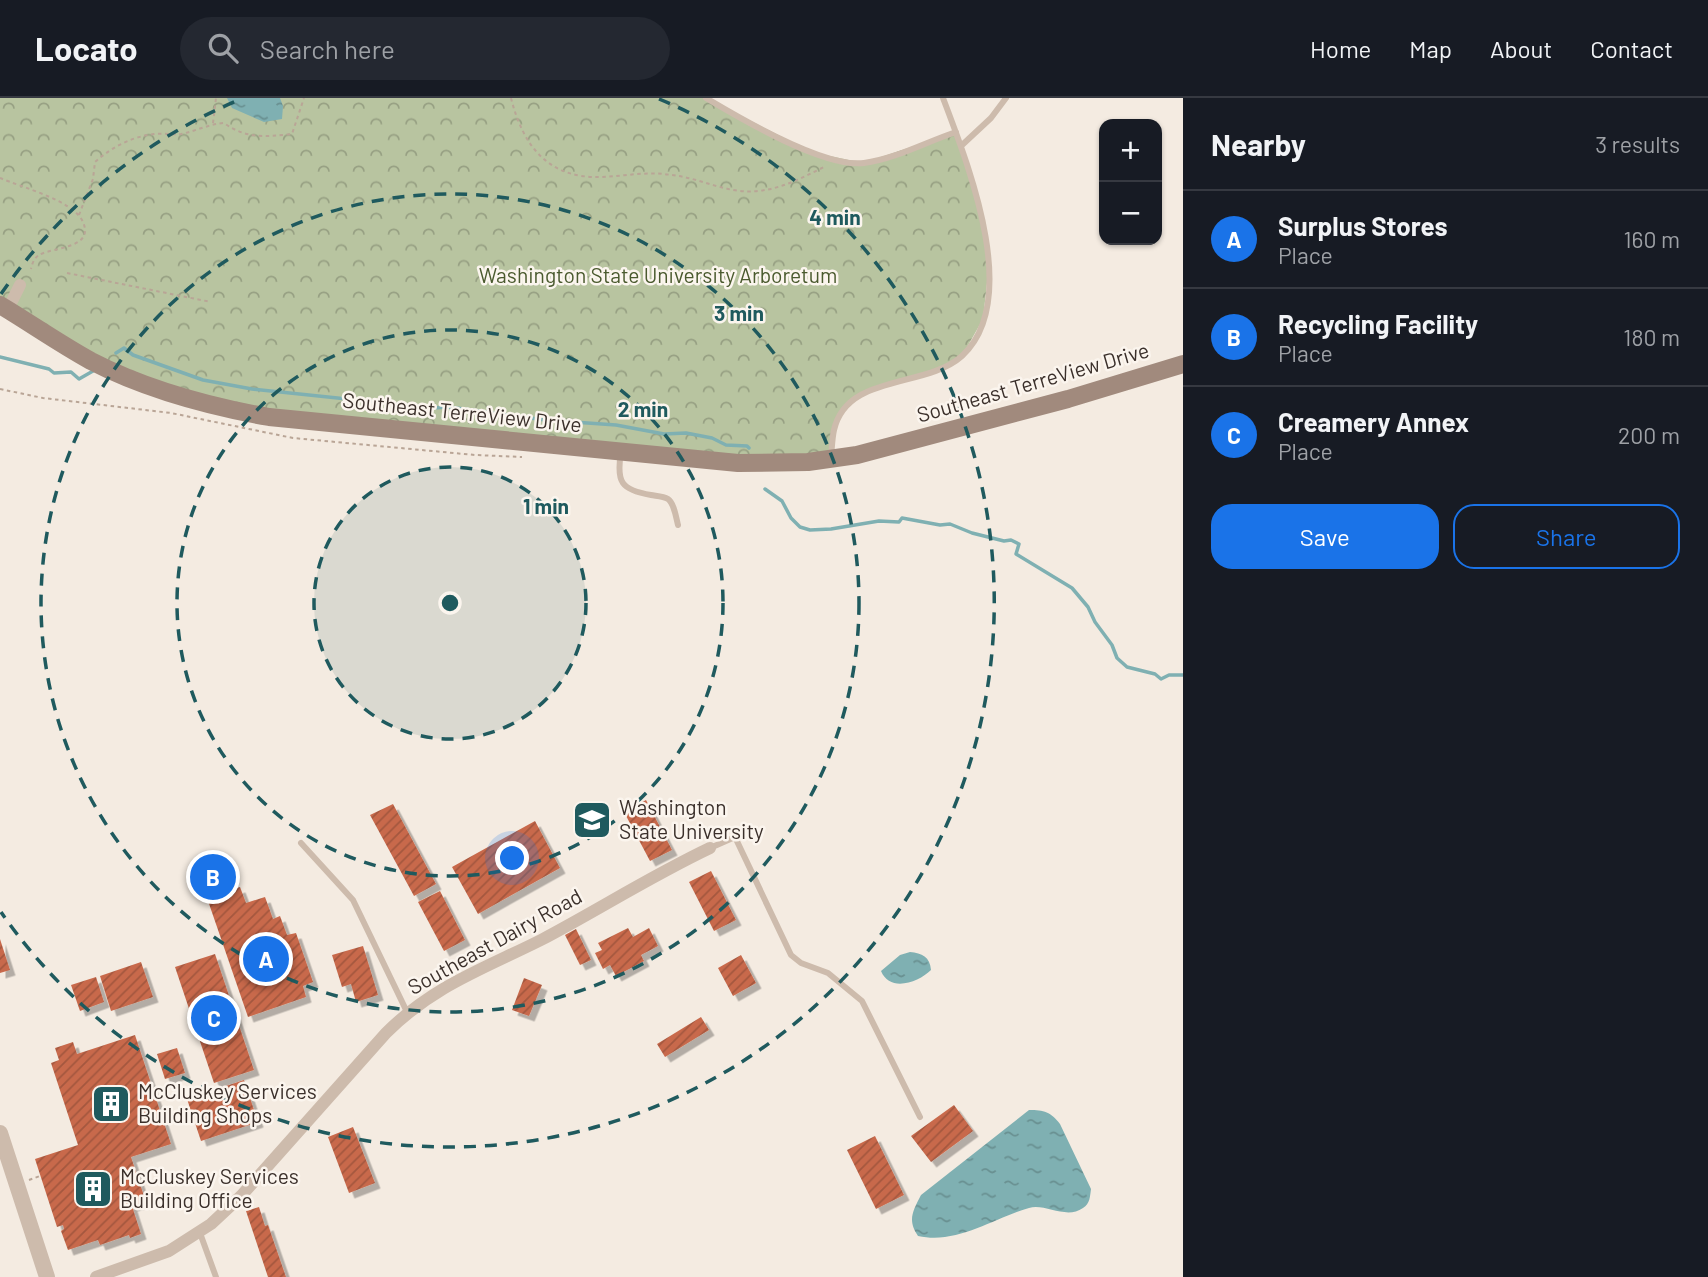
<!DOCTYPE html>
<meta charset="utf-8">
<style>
body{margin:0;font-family:Barlow,sans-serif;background:#242831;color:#f1f3f6}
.controls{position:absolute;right:21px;top:21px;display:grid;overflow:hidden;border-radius:14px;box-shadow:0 2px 5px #0004}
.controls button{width:63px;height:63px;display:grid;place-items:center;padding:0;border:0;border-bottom:2px solid #363941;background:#171b24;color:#f1f3f6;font:35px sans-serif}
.you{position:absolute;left:513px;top:761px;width:24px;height:24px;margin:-18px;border:5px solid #fff;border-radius:50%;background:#1a73e8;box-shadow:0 0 0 10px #1a73e833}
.badge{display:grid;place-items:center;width:46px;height:46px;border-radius:50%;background:#1a73e8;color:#fff;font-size:23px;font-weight:700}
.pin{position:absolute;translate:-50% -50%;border:4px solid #fff;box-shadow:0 2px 7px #0006}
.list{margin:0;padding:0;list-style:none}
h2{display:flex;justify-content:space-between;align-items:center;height:91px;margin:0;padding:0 28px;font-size:30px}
h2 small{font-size:23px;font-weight:400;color:#9ea1a6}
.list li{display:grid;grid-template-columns:46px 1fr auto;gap:21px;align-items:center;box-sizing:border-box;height:98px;padding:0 28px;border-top:2px solid #363941}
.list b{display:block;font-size:26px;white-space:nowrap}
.list p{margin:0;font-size:23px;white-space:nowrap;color:#9ea1a6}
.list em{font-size:23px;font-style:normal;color:#9ea1a6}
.actions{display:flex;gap:14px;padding:21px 28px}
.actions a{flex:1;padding:16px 0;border:2px solid #1a73e8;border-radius:21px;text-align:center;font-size:24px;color:#1a73e8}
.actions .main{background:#1a73e8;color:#fff}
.icon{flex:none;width:38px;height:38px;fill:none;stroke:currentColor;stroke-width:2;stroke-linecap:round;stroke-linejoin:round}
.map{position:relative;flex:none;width:1183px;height:1179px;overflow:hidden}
header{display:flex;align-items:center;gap:42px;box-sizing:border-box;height:98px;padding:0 35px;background:#171b24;border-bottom:2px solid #363941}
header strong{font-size:33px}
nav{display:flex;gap:38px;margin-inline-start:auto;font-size:24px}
.search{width:490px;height:63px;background:#242831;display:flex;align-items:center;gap:18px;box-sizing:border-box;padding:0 24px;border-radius:38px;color:#9ea1a6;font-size:26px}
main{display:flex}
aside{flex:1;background:#171b24}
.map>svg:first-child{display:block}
.park{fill:url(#park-crowns)}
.water{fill:url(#water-ripples)}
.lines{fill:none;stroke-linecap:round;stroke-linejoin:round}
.stream{stroke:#7fb0b2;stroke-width:3.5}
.building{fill:url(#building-hatch);filter:url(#shadow)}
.path{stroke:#b9a596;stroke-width:2;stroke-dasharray:3.5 3.5;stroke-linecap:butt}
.service{stroke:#cdbbac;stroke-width:6}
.minor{stroke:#cdbbac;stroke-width:12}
.tertiary{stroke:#cdbbac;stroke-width:16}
.secondary{stroke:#a18a7d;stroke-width:18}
.ring{fill:none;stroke:#1f5a5e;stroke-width:3.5;stroke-dasharray:12 9}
.labels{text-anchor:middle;stroke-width:5;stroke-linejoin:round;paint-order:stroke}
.park-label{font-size:21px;fill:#4a5a2e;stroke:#fbf5ee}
.street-label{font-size:21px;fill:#3b302b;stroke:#fbf5ee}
.poi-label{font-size:21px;fill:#3b302b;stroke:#fbf5ee;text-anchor:start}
.centre{fill:#1f5a5e;stroke:#fbf5ee;stroke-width:3.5}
.ring-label{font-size:21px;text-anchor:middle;font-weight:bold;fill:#1f5a5e;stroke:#fbf5ee;stroke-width:5;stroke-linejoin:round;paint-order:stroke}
</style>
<header>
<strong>Locato</strong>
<div class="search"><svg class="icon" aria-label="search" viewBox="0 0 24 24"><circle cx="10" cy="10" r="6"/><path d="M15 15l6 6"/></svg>Search here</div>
<nav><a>Home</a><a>Map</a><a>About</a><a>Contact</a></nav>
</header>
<main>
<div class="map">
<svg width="1183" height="1179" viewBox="0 0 1183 1179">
<defs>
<pattern id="park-crowns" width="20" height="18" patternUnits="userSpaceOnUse" patternTransform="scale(1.75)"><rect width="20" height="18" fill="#b8c4a0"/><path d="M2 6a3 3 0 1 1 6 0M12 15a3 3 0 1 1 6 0" fill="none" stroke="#97a083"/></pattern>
<pattern id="water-ripples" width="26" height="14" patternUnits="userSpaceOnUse" patternTransform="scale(1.75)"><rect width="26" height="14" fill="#7fb0b2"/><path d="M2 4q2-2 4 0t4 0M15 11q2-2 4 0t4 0" fill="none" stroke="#699091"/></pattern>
<pattern id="building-hatch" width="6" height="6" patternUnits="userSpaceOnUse" patternTransform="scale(1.75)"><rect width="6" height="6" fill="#c8694b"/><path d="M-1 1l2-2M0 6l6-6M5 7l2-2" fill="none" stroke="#a4573f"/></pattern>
<filter id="shadow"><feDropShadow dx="5.5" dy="5.5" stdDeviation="0" flood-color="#0004"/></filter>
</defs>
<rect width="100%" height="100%" fill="#f4ebe1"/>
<!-- park -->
<path class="park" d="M 0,0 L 706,0 L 811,54 L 863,65 L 956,34 L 983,122 L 989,167 L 983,221 L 962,258 L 943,270 L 858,298 L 844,312 L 834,330 L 831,361 L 808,364 L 269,319 L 171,297 L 0,207 Z"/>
<!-- water -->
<path class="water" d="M 227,0 L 280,0 L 283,8 L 282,21 L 264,24 L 232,10 Z
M 910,854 C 922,855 930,859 931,872 C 919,884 890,895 881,873 L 900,857 Z
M 1029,1012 C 1044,1012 1051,1014 1060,1026 L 1091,1091 C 1090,1098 1090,1106 1083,1110 C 1066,1122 1045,1105 1029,1110 C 994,1120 957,1147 918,1138 C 907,1122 913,1113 921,1097 Z"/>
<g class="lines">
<!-- stream -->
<path class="stream" d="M 116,255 L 124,250 L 133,257 L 203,282 L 252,291 L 433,310 L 449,309 L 545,322 L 616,327 L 664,336 L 686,335 L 712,340 L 726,347 L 747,348 L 749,350
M 0,259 L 49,271 L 54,275 L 71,274 L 79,281 L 93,273
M 765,391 L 782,403 L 791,420 L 800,429 L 810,432 L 831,431 L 879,423 L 899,424 L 902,420 L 940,427 L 950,426 L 972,435 L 1004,443 L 1011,442 L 1019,446 L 1016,456 L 1072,490 L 1088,509 L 1095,524 L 1112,547 L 1117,560 L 1127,569 L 1155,576 L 1161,581 L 1169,577 L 1183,577"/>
</g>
<!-- building -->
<path class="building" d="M 646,702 L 672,752 L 650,763 L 624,714 Z
M 393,706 L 436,786 L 414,798 L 370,717 Z
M 535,723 L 560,770 L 478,816 L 452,769 Z
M 219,760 L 230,792 L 240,789 L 246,805 L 265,799 L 273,821 L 280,818 L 287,837 L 296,835 L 313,884 L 303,888 L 306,899 L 248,919 L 196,768 Z
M 711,773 L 736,822 L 714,833 L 689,784 Z
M 440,793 L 465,842 L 444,853 L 418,804 Z
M 628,830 L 633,839 L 649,830 L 658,848 L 641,857 L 644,863 L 616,878 L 610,867 L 603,871 L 595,855 L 602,852 L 598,845 Z
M 576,831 L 591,862 L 580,867 L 565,837 Z
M 0,841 L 10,872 L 0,875 Z
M 363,848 L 378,897 L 356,904 L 351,886 L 342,889 L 332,857 Z
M 215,856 L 254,972 L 214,985 L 175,869 Z
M 741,857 L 756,885 L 733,898 L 718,870 Z
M 141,864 L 153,899 L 111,913 L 100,878 Z
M 96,879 L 104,904 L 80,913 L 71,887 Z
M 524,880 L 542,887 L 529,918 L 512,912 Z
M 701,919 L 709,932 L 665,959 L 657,946 Z
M 135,937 L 171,1046 L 131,1059 L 146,1104 L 132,1108 L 141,1136 L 130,1140 L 129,1137 L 100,1147 L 98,1142 L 68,1152 L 61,1133 L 64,1131 L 63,1127 L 57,1129 L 35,1061 L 78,1047 L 51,965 L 59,962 L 55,950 L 73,944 L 77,956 Z
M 177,950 L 185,975 L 165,981 L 157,956 Z
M 244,982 L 258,1024 L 201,1043 L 187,1001 Z
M 954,1007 L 973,1033 L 931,1064 L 911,1038 Z
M 353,1029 L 375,1085 L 349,1095 L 328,1039 Z
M 875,1038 L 904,1097 L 876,1111 L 847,1052 Z
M 259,1109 L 265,1128 L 268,1127 L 286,1179 L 268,1179 L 246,1113 Z"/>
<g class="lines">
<!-- path -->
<path class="path" d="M 511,0 C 523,48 548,81 602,79 C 625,78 648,73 671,77 C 692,79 712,88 733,92 C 767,98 794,84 824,69
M 213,25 L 216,0
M 0,80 C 21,89 71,102 82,122 C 97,151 52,149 39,157 C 34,160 32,166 31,171
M 79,117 L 93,81 L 95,64 C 112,49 131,39 154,36 C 163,35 173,37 181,36 C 196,33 209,26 224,25 C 246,41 266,39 292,36 L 304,0
M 67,175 L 211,204
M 0,291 L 43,300 L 171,315 L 293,340 L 475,357 L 522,359
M 29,1082 L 40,1078"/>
<!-- service -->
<path class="service" d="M 706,0 C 741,21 824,70 864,65 C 895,61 926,44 956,34
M 961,48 L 991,20 L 1006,0
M 621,354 C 616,384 621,392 651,397 C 656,398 663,398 668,401 C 674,405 676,419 678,427
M 831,359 C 832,350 832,341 834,332 C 847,275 925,291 962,258 C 1023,202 967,64 943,0
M 301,745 L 353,802 L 407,914
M 710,750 L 735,739 L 791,857 L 801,865 L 828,875 L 862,903 L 920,1019
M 200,1135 L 216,1179"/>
<!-- minor -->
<path class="minor" d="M 8,211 L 20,187
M 96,1179 L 169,1153 L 211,1126 L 241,1098 L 386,935 C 433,888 483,871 541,842 C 598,812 651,778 710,750"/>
<!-- tertiary -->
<path class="tertiary" d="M 0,1035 L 47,1179"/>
<!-- secondary -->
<path class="secondary" d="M 0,207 C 30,225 60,246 91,263 C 147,292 207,308 269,319 L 738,365 L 808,364 L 857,357 L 1068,301 L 1183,266"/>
</g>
<!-- distance rings -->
<circle cx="450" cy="505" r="136" fill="#1f5a5e" fill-opacity=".12"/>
<g class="ring">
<circle cx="450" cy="505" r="136"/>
<circle cx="450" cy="505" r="273"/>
<circle cx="450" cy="505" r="409"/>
<path d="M1 196A545 545 0 0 1 241 1M659 1A545 545 0 1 1 1 814"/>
</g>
<!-- icons -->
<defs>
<symbol id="university-square" viewBox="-11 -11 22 22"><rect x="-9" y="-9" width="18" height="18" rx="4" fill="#1f5a5e" stroke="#fbf5ee"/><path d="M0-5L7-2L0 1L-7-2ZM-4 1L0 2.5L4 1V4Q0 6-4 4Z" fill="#fff"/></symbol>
<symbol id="building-square" viewBox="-11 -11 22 22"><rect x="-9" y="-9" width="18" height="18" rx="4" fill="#1f5a5e" stroke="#fbf5ee"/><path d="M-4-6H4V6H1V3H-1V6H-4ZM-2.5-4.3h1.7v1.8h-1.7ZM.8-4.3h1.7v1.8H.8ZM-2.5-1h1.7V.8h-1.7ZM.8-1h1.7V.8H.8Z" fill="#fff"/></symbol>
</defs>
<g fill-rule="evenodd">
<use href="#university-square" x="570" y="700" width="44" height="44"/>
<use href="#building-square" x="89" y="984" width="44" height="44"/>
<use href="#building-square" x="71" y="1069" width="44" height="44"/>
</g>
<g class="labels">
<!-- park labels -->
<g class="park-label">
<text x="658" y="185">Washington State University Arboretum</text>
</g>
<!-- street labels -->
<g class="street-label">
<text transform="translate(1033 285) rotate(-16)" y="7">Southeast TerreView Drive</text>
<text transform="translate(462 315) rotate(6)" y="7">Southeast TerreView Drive</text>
<text transform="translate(495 844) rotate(-29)" y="7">Southeast Dairy Road</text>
</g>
<!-- poi labels -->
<g class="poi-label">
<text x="619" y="717">Washington<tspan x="619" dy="24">State University</tspan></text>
<text x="138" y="1001">McCluskey Services<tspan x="138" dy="24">Building Shops</tspan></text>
<text x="120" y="1086">McCluskey Services<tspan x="120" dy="24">Building Office</tspan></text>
</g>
</g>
<circle cx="450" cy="505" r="10" class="centre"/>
<g class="ring-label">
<text x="835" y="127">4 min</text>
<text x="739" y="223">3 min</text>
<text x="643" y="319">2 min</text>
<text x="546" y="416">1 min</text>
</g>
</svg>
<div class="controls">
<button>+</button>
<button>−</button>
</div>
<div class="you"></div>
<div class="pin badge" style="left:266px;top:861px">A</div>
<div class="pin badge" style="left:213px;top:779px">B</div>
<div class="pin badge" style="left:214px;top:920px">C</div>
</div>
<aside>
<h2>Nearby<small>3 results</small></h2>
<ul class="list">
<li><span class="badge">A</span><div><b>Surplus Stores</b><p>Place</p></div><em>160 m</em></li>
<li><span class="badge">B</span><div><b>Recycling Facility</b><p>Place</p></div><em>180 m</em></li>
<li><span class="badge">C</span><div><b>Creamery Annex</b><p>Place</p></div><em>200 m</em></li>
</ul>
<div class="actions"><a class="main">Save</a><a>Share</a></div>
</aside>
</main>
